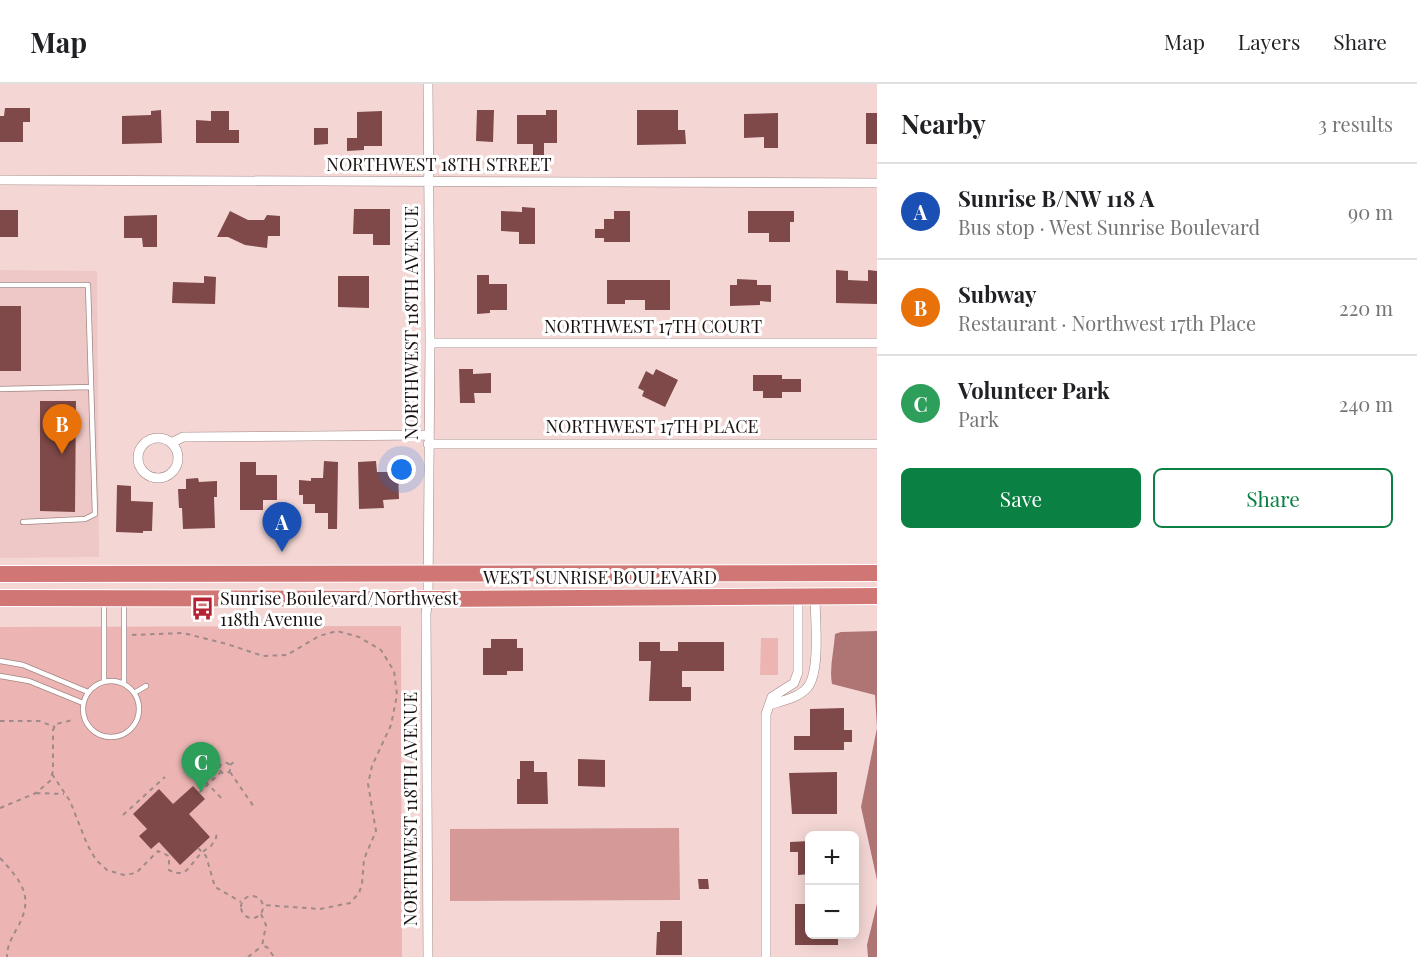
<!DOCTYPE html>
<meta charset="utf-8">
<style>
body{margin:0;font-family:"Playfair Display",serif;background:#f2f2f2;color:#202124}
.controls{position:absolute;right:18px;bottom:18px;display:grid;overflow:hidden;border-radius:9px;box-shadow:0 3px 15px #0003}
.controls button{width:54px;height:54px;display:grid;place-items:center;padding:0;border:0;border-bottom:2px solid #e0e0e0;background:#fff;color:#202124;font:30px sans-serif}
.you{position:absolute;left:402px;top:386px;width:21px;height:21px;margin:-15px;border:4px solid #fff;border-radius:50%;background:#1a73e8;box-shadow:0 0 0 9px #1a73e833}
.badge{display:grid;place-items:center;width:39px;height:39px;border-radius:50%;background:#0b8043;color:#fff;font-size:20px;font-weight:700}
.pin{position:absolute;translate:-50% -50px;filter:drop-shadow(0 2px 3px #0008)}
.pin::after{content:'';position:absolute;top:32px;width:21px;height:18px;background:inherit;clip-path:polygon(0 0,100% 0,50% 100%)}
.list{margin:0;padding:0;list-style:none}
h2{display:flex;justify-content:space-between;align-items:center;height:78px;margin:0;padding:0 24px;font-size:26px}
h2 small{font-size:20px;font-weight:400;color:#757577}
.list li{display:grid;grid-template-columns:39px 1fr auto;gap:18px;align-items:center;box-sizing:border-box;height:96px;padding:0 24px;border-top:2px solid #e0e0e0}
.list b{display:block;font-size:22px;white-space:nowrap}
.list p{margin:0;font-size:20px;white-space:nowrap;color:#757577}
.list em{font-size:20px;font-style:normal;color:#757577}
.actions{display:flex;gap:12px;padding:18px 24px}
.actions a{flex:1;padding:14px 0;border:2px solid #0b8043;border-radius:9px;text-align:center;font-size:21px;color:#0b8043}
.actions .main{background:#0b8043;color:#fff}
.map{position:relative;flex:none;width:877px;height:873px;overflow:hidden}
header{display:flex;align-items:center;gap:36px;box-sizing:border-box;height:84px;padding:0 30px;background:#fff;border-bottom:2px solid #e0e0e0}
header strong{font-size:28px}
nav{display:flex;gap:33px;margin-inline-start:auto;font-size:21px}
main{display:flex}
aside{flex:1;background:#fff}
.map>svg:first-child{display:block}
.built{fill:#eec8c6}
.green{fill:#ecb5b3}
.forest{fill:#d59997}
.water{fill:#af7574}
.building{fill:#7e4948}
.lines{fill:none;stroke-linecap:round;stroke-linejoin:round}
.lane-casing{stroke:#a18684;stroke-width:6}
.street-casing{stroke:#a18684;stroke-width:10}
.highway-casing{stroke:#fff;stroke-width:18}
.path{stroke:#a08a89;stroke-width:2;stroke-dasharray:4.5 4.5;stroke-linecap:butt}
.lane{stroke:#fff;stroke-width:4.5}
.street{stroke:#fff;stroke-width:9}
.highway{stroke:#d07776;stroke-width:16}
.labels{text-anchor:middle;stroke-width:6;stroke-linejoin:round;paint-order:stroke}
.street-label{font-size:18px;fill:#1b1111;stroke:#fff}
.poi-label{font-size:18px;fill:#1b1111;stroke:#fff;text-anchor:start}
</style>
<header>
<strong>Map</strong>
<nav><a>Map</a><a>Layers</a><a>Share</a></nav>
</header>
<main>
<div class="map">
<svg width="877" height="873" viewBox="0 0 877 873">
<rect width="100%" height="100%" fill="#f4d7d5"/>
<!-- built -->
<path class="built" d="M 0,186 L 97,187 L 99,473 L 0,474 Z"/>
<!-- green -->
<path class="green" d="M 401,542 L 402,873 L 0,873 L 0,543 Z
M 761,554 L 778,554 L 778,591 L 760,591 Z"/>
<!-- forest -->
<path class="forest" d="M 679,744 L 680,816 L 450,817 L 450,745 Z"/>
<!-- water -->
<path class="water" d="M 877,547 L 877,796 L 861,723 L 877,644 L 875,611 L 832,600 C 829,584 834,567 835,550 L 841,548 Z
M 877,820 L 877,873 L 868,873 L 867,861 Z"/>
<!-- building -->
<path class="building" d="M 5,24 L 30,24 L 30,38 L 23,38 L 23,58 L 0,58 L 0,32 L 4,32 Z
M 161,26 L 162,59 L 122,60 L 122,32 L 151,31 L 151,27 Z
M 477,26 L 494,26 L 493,58 L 476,57 Z
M 546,26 L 557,26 L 557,59 L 544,59 L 544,71 L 533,72 L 533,60 L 517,60 L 517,31 L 546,31 Z
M 637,26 L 678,26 L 678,46 L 685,46 L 686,60 L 637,61 Z
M 211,27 L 229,27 L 229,46 L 239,46 L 239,59 L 196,59 L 196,36 L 211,37 Z
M 382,27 L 382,62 L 364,62 L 364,66 L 347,67 L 347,54 L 357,54 L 357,28 Z
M 778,29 L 778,64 L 764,64 L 764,53 L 744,54 L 744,30 Z
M 866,29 L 877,29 L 877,60 L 866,60 Z
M 314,44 L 328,44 L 328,60 L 314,61 Z
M 522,123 L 535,124 L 535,160 L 519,160 L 519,148 L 501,147 L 501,127 L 522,128 Z
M 354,125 L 390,125 L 390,161 L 373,161 L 373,150 L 353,150 Z
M 0,126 L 18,126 L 18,153 L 0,153 Z
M 230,127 L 248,136 L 264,136 L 267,131 L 280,132 L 280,152 L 268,152 L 267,164 L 245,161 L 228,153 L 217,153 Z
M 614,127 L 630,127 L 630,158 L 604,158 L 604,154 L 595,154 L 595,145 L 604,145 L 604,135 L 614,135 Z
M 748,127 L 794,127 L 794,138 L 790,138 L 790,158 L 769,158 L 769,149 L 748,149 Z
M 157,131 L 157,163 L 143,163 L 142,154 L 124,154 L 124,132 Z
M 836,186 L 848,187 L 848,196 L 868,197 L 868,186 L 877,187 L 877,220 L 836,219 Z
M 477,191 L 489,191 L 489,200 L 507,200 L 507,226 L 490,226 L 490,229 L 477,230 Z
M 204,192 L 216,193 L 215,220 L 172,219 L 173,198 L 204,199 Z
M 338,192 L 369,192 L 369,224 L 338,223 Z
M 737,195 L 757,196 L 757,201 L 771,201 L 771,218 L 760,217 L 760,221 L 730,222 L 730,201 L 737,201 Z
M 607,196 L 670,196 L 670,226 L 645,226 L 645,216 L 625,216 L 625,220 L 607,220 Z
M 0,222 L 21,222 L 21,287 L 0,287 Z
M 459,285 L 473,285 L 473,290 L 491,289 L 491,309 L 474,309 L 475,319 L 460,319 Z
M 656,285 L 678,296 L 665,323 L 642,312 L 644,307 L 638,304 L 646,287 L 653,291 Z
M 753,291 L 782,291 L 782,295 L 801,295 L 801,308 L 782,308 L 782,314 L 763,314 L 763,307 L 753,307 Z
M 40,317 L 76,317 L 75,428 L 40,427 Z
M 324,377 L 338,378 L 337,445 L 328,445 L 328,429 L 315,429 L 315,420 L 303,420 L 303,411 L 299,411 L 299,396 L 311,397 L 311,394 L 323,394 Z
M 376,377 L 377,388 L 398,388 L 399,415 L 383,416 L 384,424 L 359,425 L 358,378 Z
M 240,378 L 256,378 L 256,391 L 277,391 L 277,416 L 263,416 L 263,426 L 240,426 Z
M 198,394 L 199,398 L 217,397 L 217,413 L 214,413 L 215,444 L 183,445 L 182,424 L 179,424 L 178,405 L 186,405 L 186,395 Z
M 117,401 L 131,402 L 131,417 L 153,418 L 152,447 L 143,447 L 143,449 L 116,448 Z
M 491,555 L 517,555 L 517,564 L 523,564 L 523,587 L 507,587 L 507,591 L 483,591 L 483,564 L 491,564 Z
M 639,558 L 660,558 L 660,567 L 678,567 L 678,558 L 724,558 L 724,587 L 682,587 L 682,603 L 691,603 L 691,617 L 649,617 L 651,577 L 639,577 Z
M 844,624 L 844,646 L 852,646 L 852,658 L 844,658 L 844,666 L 794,666 L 794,652 L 810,652 L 810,625 Z
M 578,675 L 605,676 L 605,703 L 578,702 Z
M 520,677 L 534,677 L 534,688 L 547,688 L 548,720 L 517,720 L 517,695 L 520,695 Z
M 837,688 L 837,730 L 792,730 L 789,689 Z
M 193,702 L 205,715 L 189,730 L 210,753 L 180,781 L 159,758 L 151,765 L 139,752 L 147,745 L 133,730 L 159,705 L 173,720 Z
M 810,757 L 810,790 L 798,791 L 798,768 L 790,768 L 790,758 Z
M 698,795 L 708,795 L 709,805 L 699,805 Z
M 795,820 L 810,820 L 810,850 L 838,850 L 838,861 L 795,861 Z
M 660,837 L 682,837 L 682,871 L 656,871 L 657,848 L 660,848 Z"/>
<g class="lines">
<defs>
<path id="lane" d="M 0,201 L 88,201 L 95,430 L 85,435 L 23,438
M 0,305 L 91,303
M 104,517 L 104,597
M 0,577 L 23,581 L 88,608
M 0,592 L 29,597 L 83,619
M83 625a28 28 0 1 1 56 0a28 28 0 1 1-56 0Z
M 124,599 L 124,518
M 134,609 L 146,602"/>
<path id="street" d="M 0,96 L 877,99
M 430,259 L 877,259
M138 374a20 20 0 1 1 40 0a20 20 0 1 1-40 0Z
M 171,359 L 183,353 L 428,351
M 428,360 L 877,360
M 769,621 C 781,617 798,614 807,604 C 821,588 815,534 815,512
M 428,873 L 426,530 L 428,515 L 430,259 L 428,0
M 766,873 L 766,630 L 772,613 L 794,599 L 798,588 L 798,512"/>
<path id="highway" d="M 0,490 L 877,489
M 0,514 L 428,515 L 877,512"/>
</defs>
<!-- lane casing -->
<use href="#lane" class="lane-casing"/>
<!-- street casing -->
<use href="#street" class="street-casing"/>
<!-- highway casing -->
<use href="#highway" class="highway-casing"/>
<!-- path -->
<path class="path" d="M 132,551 L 183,549 L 227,560 L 263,572 L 287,571 L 319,552 L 337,547 L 359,553 L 381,566 L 394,587 L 397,611 L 391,641 L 372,682 L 368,700 L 376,747 L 364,775 L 362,800 L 359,809 L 350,819 L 320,825 L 263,821
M 0,637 L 39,637 L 55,643
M 187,678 L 224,717
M219.5 684a5.5 5.5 0 1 1 11 0a5.5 5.5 0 1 1-11 0Z
M 230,681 L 235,677
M 230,688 L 254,723
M 52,690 L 70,717 L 87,760 L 96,776 L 107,786 L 124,791 L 136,789 L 158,767 L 169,772 L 169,786 L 175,789 L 182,789 L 187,786 L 201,769 L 211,762 L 216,754 L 217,748
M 36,709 L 64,710
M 199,709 L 221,688
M 0,724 L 36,709 L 50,697 L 53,687 L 53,646 L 56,640 L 73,636
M 123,731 L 165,693
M 198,764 L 206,772 L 215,803 L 241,818
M 0,774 C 23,799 35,814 16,846 C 11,856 7,862 7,873
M241 823a11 11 0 1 1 22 0a11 11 0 1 1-22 0Z
M 261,830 L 266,841 L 262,862 L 267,863 L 274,873
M 248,873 L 262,862"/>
<!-- lane -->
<use href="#lane" class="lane"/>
<!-- street -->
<use href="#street" class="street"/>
<!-- highway -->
<use href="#highway" class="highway"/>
</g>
<!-- icons -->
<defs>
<symbol id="bus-bare" viewBox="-9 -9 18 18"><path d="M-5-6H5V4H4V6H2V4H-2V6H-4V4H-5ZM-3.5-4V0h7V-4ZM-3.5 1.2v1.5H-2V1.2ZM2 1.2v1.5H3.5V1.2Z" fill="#b42233" stroke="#fff" stroke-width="2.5" paint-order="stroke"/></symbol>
</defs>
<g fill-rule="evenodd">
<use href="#bus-bare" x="186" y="508" width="33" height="33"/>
</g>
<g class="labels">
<!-- street labels -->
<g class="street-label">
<text x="439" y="87">NORTHWEST 18TH STREET</text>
<text transform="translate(412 239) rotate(-90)" y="6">NORTHWEST 118TH AVENUE</text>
<text x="653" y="249">NORTHWEST 17TH COURT</text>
<text x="652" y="349">NORTHWEST 17TH PLACE</text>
<text x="600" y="500">WEST SUNRISE BOULEVARD</text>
<text transform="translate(411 725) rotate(-90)" y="6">NORTHWEST 118TH AVENUE</text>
</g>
<!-- poi labels -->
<g class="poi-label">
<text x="220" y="521">Sunrise Boulevard/Northwest<tspan x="220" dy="21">118th Avenue</tspan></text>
</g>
</g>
</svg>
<div class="controls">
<button>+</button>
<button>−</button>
</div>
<div class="you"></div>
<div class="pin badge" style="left:282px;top:468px;background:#1a4fb4">A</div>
<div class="pin badge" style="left:62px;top:370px;background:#e8710a">B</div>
<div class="pin badge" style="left:201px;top:708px;background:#2e9e5b">C</div>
</div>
<aside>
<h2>Nearby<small>3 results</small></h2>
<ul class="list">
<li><span class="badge" style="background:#1a4fb4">A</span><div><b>Sunrise B/NW 118 A</b><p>Bus stop · West Sunrise Boulevard</p></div><em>90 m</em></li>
<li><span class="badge" style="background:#e8710a">B</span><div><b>Subway</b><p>Restaurant · Northwest 17th Place</p></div><em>220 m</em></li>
<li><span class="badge" style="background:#2e9e5b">C</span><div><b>Volunteer Park</b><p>Park</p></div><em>240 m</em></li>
</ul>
<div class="actions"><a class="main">Save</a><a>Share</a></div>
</aside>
</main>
